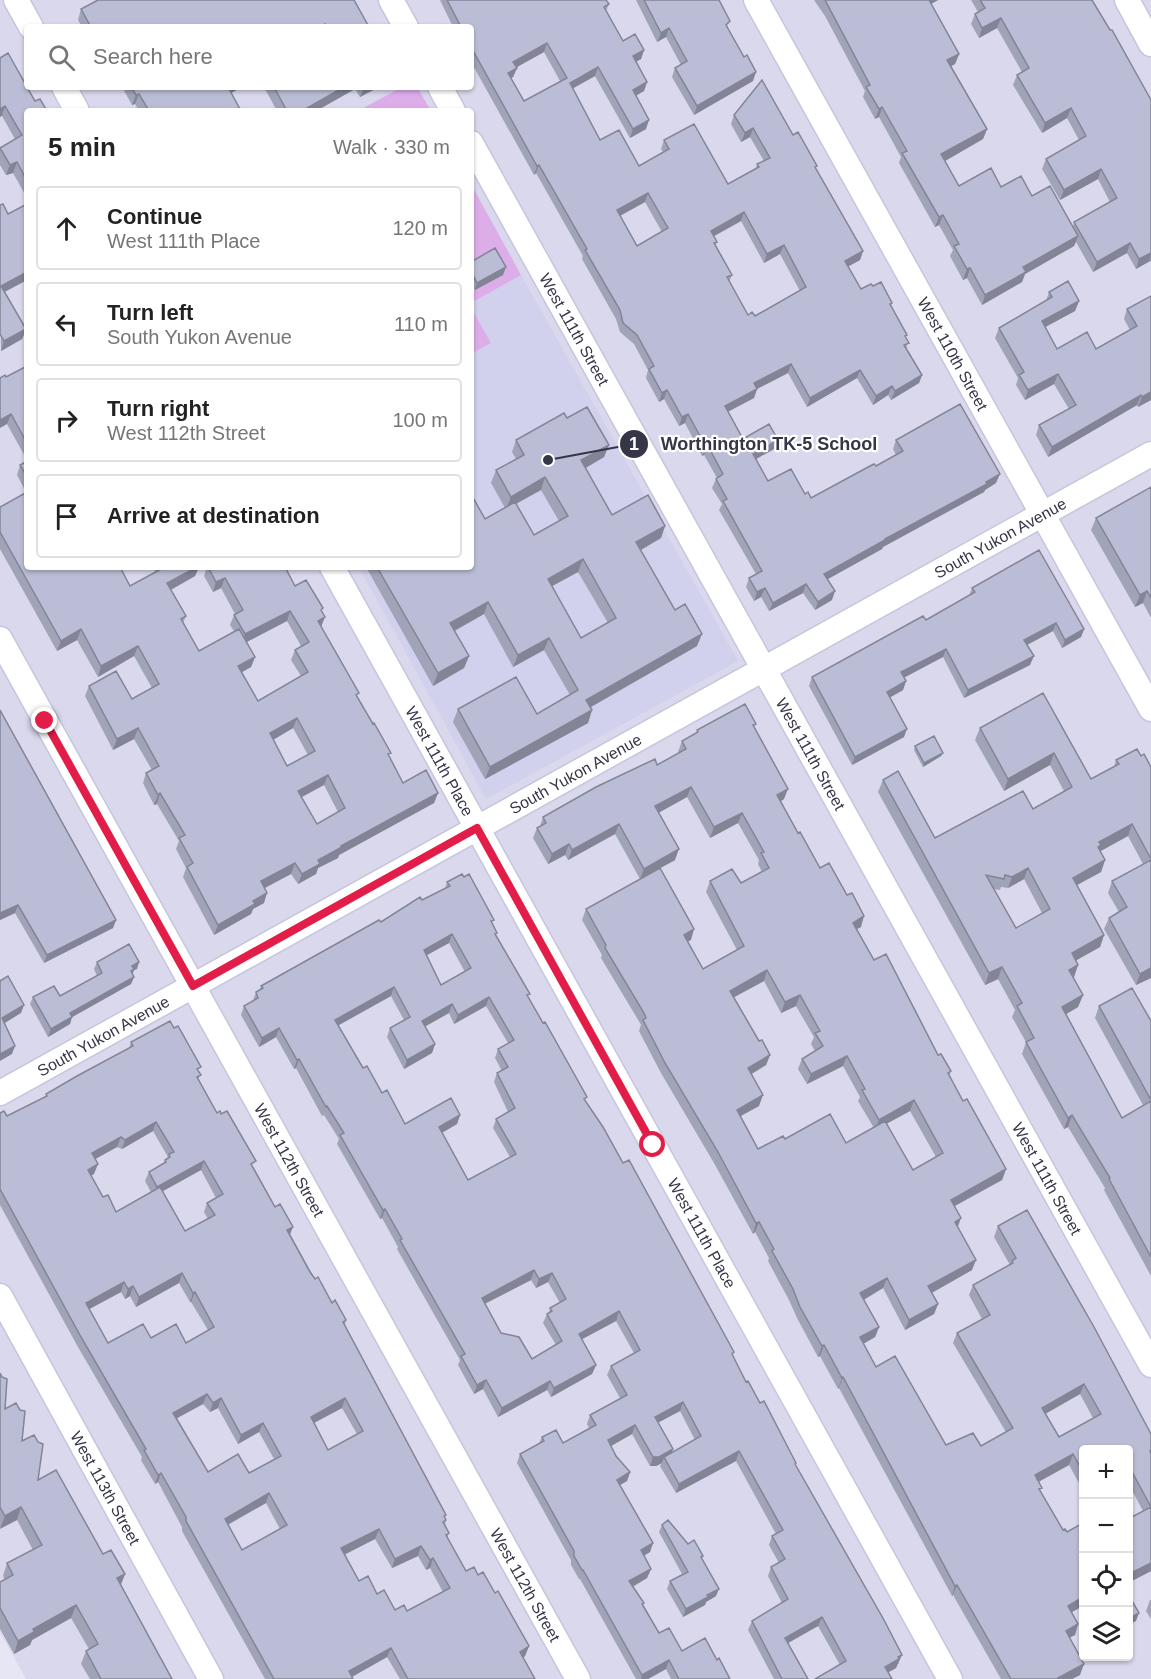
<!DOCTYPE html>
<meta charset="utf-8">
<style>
body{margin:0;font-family:Helvetica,sans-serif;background:#f2f2f2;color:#222}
.controls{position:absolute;right:18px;bottom:18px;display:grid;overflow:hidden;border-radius:6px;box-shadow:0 2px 4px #0004}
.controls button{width:54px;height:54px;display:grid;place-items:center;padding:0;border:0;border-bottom:2px solid #e0e0e0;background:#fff;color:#222;font:30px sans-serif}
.stop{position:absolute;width:18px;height:18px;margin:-14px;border:4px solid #e11d48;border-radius:50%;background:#fff}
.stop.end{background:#e11d48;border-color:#fff;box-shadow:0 2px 6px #0008}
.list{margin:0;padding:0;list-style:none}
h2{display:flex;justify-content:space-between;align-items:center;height:78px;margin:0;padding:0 24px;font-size:26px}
h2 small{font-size:20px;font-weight:400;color:#767676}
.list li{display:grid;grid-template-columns:39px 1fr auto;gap:18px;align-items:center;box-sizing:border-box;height:84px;margin:0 12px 12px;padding:0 12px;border:2px solid #e0e0e0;border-radius:6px}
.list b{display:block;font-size:22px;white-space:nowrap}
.list p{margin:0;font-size:20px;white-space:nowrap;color:#767676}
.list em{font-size:20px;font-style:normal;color:#767676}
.icon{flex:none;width:33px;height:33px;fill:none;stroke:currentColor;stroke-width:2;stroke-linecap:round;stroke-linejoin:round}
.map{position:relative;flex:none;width:1151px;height:1679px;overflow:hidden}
.search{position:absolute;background:#fff;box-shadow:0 2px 4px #0004;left:24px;top:24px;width:450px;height:66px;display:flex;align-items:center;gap:15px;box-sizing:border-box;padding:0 21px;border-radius:6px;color:#767676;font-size:22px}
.panel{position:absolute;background:#fff;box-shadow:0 2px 4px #0004;left:24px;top:108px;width:450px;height:462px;border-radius:6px}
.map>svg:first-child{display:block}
.residential{fill:#d9d8ec;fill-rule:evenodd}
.education{fill:#d1d0ed}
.green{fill:#ddadea}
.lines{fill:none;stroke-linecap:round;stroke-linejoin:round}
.minor-casing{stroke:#c5c5de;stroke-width:27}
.minor{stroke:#fff;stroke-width:24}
.wall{fill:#a1a3b8;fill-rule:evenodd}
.shaded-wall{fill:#838496}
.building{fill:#bbbdd6;stroke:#838496;stroke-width:1.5;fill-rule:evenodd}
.route{stroke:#e11d48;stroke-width:8}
.labels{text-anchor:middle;stroke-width:4.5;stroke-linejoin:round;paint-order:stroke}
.street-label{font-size:16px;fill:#353647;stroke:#fff}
.leader{fill:none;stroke:#353647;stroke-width:2}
.callout-dot{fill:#353647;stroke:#fff;stroke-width:2}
.mark-label{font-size:18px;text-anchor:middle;font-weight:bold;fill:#fff}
.callout-label{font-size:18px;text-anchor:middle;font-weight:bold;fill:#353647;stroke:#fff;stroke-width:4.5;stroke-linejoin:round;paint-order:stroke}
</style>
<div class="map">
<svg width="1151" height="1679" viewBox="0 0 1151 1679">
<rect width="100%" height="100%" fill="#e7e6f4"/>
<!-- residential -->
<path class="residential" d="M 0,0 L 1151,0 L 1151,1679 L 26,1679 L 0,1632 ZM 27,27 L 471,27 L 471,87 L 27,87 ZM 27,111 L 471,111 L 471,567 L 27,567 ZM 1084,1450 L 1128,1450 L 1128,1656 L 1084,1656 Z"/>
<!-- education -->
<path class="education" d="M 521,275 L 738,661 L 486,799 L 359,567 L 471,567 L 471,354 L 491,343 L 471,307 L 471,303 Z"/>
<!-- green -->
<path class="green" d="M 402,87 L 417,87 L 431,111 L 358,111 Z
M 471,184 L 521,275 L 471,303 Z
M 471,307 L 491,343 L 471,354 Z"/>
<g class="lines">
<defs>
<g id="minor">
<path d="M 16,0 L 31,27"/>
<path d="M 391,0 L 406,27"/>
<path id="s1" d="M 756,0 L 1151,709"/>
<path d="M 1127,0 L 1151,44"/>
<path d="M 64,87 L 77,111"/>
<path d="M 440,87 L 453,111"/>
<path id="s2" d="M 471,143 L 1151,1365"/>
<path id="s3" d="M 332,567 L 950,1679"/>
<path id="s4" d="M 0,639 L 578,1679"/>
<path id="s5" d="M 0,1093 L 1151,454"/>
<path id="s6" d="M 0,1296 L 211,1679"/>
</g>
</defs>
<!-- minor casing -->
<use href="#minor" class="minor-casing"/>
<!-- minor -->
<use href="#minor" class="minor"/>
</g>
<!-- wall -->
<path class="wall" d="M 440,0 L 606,0 L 609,4 L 606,11 L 623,41 L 644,50 L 641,59 L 636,62 L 647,82 L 644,91 L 636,96 L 646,129 L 630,138 L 595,76 L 572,89 L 600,140 L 639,166 L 663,152 L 661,149 L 664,140 L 728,184 L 756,168 L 757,164 L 764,161 L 750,137 L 741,142 L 731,124 L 734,115 L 793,135 L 816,169 L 863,251 L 860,260 L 848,266 L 861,289 L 873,286 L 892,303 L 891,306 L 906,337 L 907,349 L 922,375 L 919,383 L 891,400 L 888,395 L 873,405 L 857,378 L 807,407 L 788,373 L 757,389 L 754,398 L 728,411 L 743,439 L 774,449 L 756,459 L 768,481 L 805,494 L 811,498 L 876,466 L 896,455 L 893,449 L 896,440 L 996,483 L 985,490 L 984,492 L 883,547 L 882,549 L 827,579 L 832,600 L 815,610 L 803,593 L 769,611 L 761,597 L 754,601 L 746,587 L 749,578 L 756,574 L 719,510 L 722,504 L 712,488 L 716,479 L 717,478 L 704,455 L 702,456 L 685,423 L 679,426 L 664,399 L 659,402 L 646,378 L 648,370 L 634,344 L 620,332 L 616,319 L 582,259 L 583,256 L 536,173 L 534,175 L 471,62 L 471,27 L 453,27 ZM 544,52 L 560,81 L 524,101 L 511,78 L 513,77 L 517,68 L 516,67 ZM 645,202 L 662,232 L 637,246 L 620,216 ZM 741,221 L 764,263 L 780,254 L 800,291 L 755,316 L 748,315 L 729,282 L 732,275 L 716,245 L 717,242 L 714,236 Z
M 636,0 L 719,0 L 728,28 L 753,81 L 694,115 L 672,77 L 675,68 L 681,65 L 666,37 L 657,42 Z
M 814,0 L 938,0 L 931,4 L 959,54 L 955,64 L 951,66 L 987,129 L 983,139 L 945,161 L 959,186 L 1001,187 L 1032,196 L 1073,226 L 1074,222 L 1110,202 L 1098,179 L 1060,200 L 1042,169 L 1046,159 L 1079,140 L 1067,118 L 1042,133 L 1013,85 L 1017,75 L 1022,72 L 997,28 L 979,38 L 971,24 L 975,14 L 978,12 L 971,0 L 1092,0 L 1151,100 L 1151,262 L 1150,261 L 1136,269 L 1127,253 L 1093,272 L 1076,242 L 1074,246 L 1025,274 L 1022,282 L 982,305 L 967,278 L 963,280 L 950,256 L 953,250 L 939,225 L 935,227 L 899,163 L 901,157 L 879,117 L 875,119 L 863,97 L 865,91 L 825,16 Z
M 81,9 L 369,27 L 82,27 L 78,20 Z
M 0,58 L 35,101 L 27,111 L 27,198 L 13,173 L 6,175 L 0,165 L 0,147 L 15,139 L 2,116 Z
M 122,87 L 242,87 L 231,93 L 241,111 L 139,111 L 135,104 L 132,105 Z
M 264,87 L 379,87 L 360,97 L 355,89 L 316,111 L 277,111 Z
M 0,205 L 27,280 L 5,292 L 25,328 L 27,325 L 27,342 L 23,335 L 22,339 L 1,351 Z
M 471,262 L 503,275 L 475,290 L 471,284 Z
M 1049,292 L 1079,301 L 1075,311 L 1045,327 L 1057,349 L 1096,349 L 1130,330 L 1124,319 L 1127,309 L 1151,296 L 1151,400 L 1138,407 L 1137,405 L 1048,457 L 1036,435 L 1039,425 L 1069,409 L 1054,384 L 1025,400 L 1016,385 L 1018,378 L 995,338 L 999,328 L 1046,301 Z
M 27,366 L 27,460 L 7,424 L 6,377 Z
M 567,418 L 609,445 L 604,457 L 585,468 L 612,515 L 665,526 L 661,538 L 641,550 L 675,610 L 697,646 L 591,707 L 592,710 L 588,723 L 485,779 L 453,722 L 458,709 L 537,714 L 570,695 L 544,650 L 513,667 L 484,614 L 455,631 L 469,656 L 464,668 L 433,686 L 366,567 L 471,567 L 485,519 L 505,508 L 491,483 L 496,470 L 516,459 L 512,452 L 516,440 ZM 541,490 L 559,521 L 534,535 L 516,504 ZM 578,572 L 608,623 L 581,638 L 552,586 Z
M 27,461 L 27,567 L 130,586 L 156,572 L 152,567 L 199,567 L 195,576 L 171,590 L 186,616 L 183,623 L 199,651 L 234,631 L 230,625 L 234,615 L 235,614 L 221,588 L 213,592 L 204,576 L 207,567 L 285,567 L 295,586 L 322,611 L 321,627 L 403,783 L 438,793 L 434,803 L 339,855 L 338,858 L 318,868 L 316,874 L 298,884 L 291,874 L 265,888 L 264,903 L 253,909 L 251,914 L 214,935 L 183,877 L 186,868 L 176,849 L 179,841 L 157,804 L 154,805 L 143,783 L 146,773 L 152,770 L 134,739 L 113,750 L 85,696 L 89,686 L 132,699 L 152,688 L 134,656 L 98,677 L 77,640 L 57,651 L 0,549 L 0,507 L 26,492 L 17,475 L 20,465 ZM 287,621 L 301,646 L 295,650 L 291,660 L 301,676 L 258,701 L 242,672 L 251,667 L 255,657 L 246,642 ZM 293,728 L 308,755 L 287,766 L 273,740 ZM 324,785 L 338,812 L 317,824 L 302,797 Z
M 1151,487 L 1151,618 L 1143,603 L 1135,607 L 1091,530 L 1096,518 Z
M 972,588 L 1084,629 L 1081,637 L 1062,648 L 1053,631 L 1027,645 L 1030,665 L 964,698 L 943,657 L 904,677 L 906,681 L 903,690 L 890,697 L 904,737 L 852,765 L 809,686 L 812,677 L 926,620 L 969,596 Z
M 1043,693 L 1091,779 L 1114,767 L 1116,760 L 1141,756 L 1151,767 L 1151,978 L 1136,985 L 1104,929 L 1109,918 L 1119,912 L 1108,893 L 1112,881 L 1143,864 L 1128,836 L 1100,851 L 1105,860 L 1101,872 L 1076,885 L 1104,935 L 1100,947 L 1076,960 L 1078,965 L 1074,977 L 1073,977 L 1083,995 L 1078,1007 L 1066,1014 L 1122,1118 L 1143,1105 L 1095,1018 L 1099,1006 L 1151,1021 L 1151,1276 L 1104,1190 L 1105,1188 L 1068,1127 L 1064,1129 L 1022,1054 L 1026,1042 L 1012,1017 L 1015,1010 L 998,979 L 985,985 L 878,792 L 883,780 L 935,838 L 1033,809 L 1064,791 L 1050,765 L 1004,791 L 975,740 L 980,728 ZM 1024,879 L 1042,913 L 1016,928 L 994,889 L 1000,890 L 1001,887 L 1008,888 Z
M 0,710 L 116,920 L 113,928 L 44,963 L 15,913 L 0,920 Z
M 756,724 L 754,727 L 784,799 L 781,801 L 798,833 L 820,868 L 861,927 L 857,929 L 874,960 L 938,1055 L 951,1071 L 949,1076 L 963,1101 L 1006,1169 L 1002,1180 L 955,1206 L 958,1227 L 972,1270 L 932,1293 L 938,1304 L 934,1314 L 905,1330 L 883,1288 L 864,1300 L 879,1327 L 875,1337 L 863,1344 L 876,1367 L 946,1445 L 981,1446 L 1006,1432 L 953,1343 L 957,1333 L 982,1319 L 969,1295 L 973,1285 L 1010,1265 L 994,1237 L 998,1226 L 1151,1434 L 1151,1571 L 1128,1583 L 1128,1519 L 1143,1511 L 1128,1483 L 1128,1449 L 1083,1449 L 1083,1480 L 1079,1483 L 1069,1465 L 1038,1482 L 1072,1612 L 1078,1624 L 1075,1635 L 1069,1637 L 1080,1675 L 1072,1679 L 1001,1679 L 953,1595 L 952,1596 L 839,1388 L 838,1389 L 820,1356 L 818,1357 L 797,1318 L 789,1300 L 768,1261 L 769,1258 L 755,1232 L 753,1234 L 714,1163 L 661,1073 L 639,1031 L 641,1025 L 640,1023 L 601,958 L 602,955 L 582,920 L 586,909 L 691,940 L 688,941 L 703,969 L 737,950 L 706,892 L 710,881 L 741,883 L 762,872 L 758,864 L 759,860 L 738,823 L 710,838 L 687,797 L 658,813 L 675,860 L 640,879 L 615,834 L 568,860 L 565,855 L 548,864 L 533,838 L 537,828 L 540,826 L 543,817 L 657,765 L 679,753 L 678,752 L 682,741 L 696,734 L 697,730 ZM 764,981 L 781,1013 L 796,1006 L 814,1037 L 811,1044 L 815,1051 L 802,1059 L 798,1069 L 807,1084 L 843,1066 L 860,1097 L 858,1101 L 874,1128 L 846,1143 L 785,1139 L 758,1149 L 741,1116 L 759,1106 L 752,1074 L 766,1065 L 770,1055 L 759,1041 L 734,997 ZM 910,1111 L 936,1157 L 913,1170 L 886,1124 ZM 1080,1394 L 1093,1418 L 1059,1437 L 1045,1414 Z
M 915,746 L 943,753 L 941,756 L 923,767 L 914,750 Z
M 447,882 L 492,924 L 496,935 L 528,998 L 585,1101 L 733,1356 L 746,1382 L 795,1465 L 899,1664 L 897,1664 L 896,1668 L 888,1672 L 840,1665 L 818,1626 L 788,1643 L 808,1679 L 774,1679 L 748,1630 L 752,1621 L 782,1603 L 768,1576 L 771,1567 L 779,1563 L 769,1545 L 772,1536 L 776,1534 L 736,1461 L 676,1493 L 660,1466 L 662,1463 L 656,1466 L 650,1466 L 632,1434 L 611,1446 L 616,1456 L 630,1472 L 627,1481 L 620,1485 L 653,1543 L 650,1552 L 644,1556 L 651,1569 L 647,1578 L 633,1587 L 659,1633 L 682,1651 L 717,1660 L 730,1679 L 671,1679 L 666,1669 L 648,1679 L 636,1679 L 580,1579 L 579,1579 L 571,1565 L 571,1560 L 517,1463 L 520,1454 L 539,1443 L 542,1437 L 563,1443 L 589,1428 L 587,1424 L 590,1415 L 620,1398 L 607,1375 L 611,1366 L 634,1353 L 616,1321 L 582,1339 L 596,1365 L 592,1374 L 551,1397 L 547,1390 L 498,1417 L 483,1389 L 474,1394 L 458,1365 L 460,1360 L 397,1249 L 398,1247 L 382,1218 L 380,1219 L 337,1144 L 339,1139 L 324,1115 L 322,1116 L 296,1068 L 294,1069 L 276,1037 L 259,1047 L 241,1015 L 244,1006 L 253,1001 L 256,992 L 260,990 L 261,986 L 445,888 ZM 449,943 L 465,972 L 441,985 L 426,955 ZM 391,996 L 404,1020 L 390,1028 L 387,1037 L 404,1069 L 432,1053 L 435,1044 L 425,1026 L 449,1013 L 454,1024 L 486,1006 L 508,1043 L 498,1049 L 495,1058 L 502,1071 L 497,1073 L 494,1082 L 508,1112 L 496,1119 L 493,1128 L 510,1157 L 468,1180 L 442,1133 L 457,1124 L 460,1115 L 405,1124 L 363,1068 L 338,1025 ZM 531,1280 L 536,1288 L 548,1282 L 560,1303 L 550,1308 L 549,1313 L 547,1314 L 543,1323 L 556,1345 L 532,1359 L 501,1333 L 485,1304 ZM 680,1411 L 695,1440 L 672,1452 L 658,1422 Z
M 97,962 L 137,969 L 134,970 L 132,974 L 134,977 L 131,984 L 72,1017 L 70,1024 L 48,1037 L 30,1004 L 33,997 L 60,996 L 97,976 L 94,969 Z
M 131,1042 L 199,1072 L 199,1080 L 217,1113 L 254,1168 L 315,1279 L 332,1303 L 346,1320 L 345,1325 L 446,1520 L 445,1524 L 449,1533 L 447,1538 L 466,1571 L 478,1575 L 495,1593 L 529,1646 L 525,1656 L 523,1658 L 535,1679 L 400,1679 L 387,1657 L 352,1677 L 353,1679 L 265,1679 L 182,1531 L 182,1527 L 158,1482 L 155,1484 L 141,1460 L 142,1457 L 78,1347 L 0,1205 L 0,1113 L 7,1116 L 45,1097 L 46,1094 L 129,1049 ZM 153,1131 L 168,1157 L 165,1160 L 164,1163 L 149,1172 L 145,1181 L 151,1192 L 116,1212 L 103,1197 L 91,1175 L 94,1174 L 95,1159 L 117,1147 L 122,1149 ZM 201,1170 L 216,1198 L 207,1203 L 204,1212 L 208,1219 L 185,1231 L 163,1191 ZM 179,1283 L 190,1302 L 191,1302 L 208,1330 L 186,1343 L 108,1343 L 89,1309 L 121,1292 L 125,1299 L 130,1296 L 136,1307 ZM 203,1404 L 210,1412 L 218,1408 L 238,1444 L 259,1432 L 274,1459 L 249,1473 L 208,1472 L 177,1418 ZM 342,1408 L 357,1434 L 328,1450 L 314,1423 ZM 266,1503 L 280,1529 L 242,1550 L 228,1525 ZM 375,1539 L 392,1568 L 418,1556 L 426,1570 L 430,1568 L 443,1592 L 407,1611 L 395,1610 L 377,1594 L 359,1581 L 345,1554 Z
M 0,1373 L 5,1409 L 22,1441 L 38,1480 L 103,1554 L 125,1574 L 121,1585 L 172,1679 L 90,1679 L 81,1664 L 86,1651 L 89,1649 L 71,1618 L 32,1640 L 30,1645 L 14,1654 L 0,1629 L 0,1582 L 5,1580 L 3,1576 L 7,1563 L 33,1550 L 17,1520 L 0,1528 Z
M 662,1525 L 703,1556 L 702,1558 L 716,1596 L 706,1602 L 705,1605 L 683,1617 L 667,1589 L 670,1581 L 682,1574 L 659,1532 Z
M 1150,1600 L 1151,1600 L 1151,1619 L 1146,1611 Z"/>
<!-- shaded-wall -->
<path class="shaded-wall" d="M 927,0 L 938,0 L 924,8 Z
M 1001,18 L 997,28 L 979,38 L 982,28 Z
M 669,28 L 666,37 L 657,42 L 661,33 Z
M 547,43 L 544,52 L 510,71 L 513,62 Z
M 644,50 L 641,59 L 630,65 L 633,56 Z
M 959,54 L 955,64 L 944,70 L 947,60 Z
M 598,67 L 595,76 L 566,92 L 570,83 Z
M 517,68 L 513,77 L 505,81 L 508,73 Z
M 756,72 L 753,81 L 694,115 L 697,106 Z
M 647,82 L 644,91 L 629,99 L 633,90 Z
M 228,87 L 242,87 L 224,97 Z
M 344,87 L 355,87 L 355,89 L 316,111 L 302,111 Z
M 364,87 L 379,87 L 360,97 Z
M 139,94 L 135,104 L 132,105 L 136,95 Z
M 5,106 L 2,116 L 0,117 L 0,109 Z
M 882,107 L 879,117 L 875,119 L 879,109 Z
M 1071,108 L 1067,118 L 1042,133 L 1045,123 Z
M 649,120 L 646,129 L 630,138 L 633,129 Z
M 753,128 L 750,137 L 741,142 L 745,133 Z
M 987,129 L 983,139 L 938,165 L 941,154 Z
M 17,162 L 13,173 L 6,175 L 10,165 Z
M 539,165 L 536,173 L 534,175 L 537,166 Z
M 1101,169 L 1098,179 L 1060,200 L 1064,190 Z
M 648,193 L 645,202 L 614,219 L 617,210 Z
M 744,212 L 741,221 L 707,240 L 711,231 Z
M 943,215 L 939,225 L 935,227 L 939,217 Z
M 1078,236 L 1074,246 L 1025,274 L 1022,282 L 982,305 L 985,295 L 1023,267 Z
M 1130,243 L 1127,253 L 1093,272 L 1097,262 Z
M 784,245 L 780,254 L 764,263 L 767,254 Z
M 863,251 L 860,260 L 842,270 L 845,261 Z
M 1151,253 L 1150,261 L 1136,269 L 1139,259 Z
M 506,267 L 503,275 L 475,290 L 477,283 Z
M 970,268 L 967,278 L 963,280 L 967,269 Z
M 27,272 L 27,280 L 0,294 L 1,286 Z
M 1079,301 L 1075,311 L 1038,331 L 1042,321 Z
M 26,329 L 22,339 L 1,351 L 4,341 Z
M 791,364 L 788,373 L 751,392 L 754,383 Z
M 860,370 L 857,378 L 807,407 L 810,398 Z
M 1058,374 L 1054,384 L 1025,400 L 1028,390 Z
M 922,375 L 919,383 L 891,400 L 895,391 Z
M 892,386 L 888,395 L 873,405 L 876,396 Z
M 757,389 L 754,398 L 722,415 L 725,406 Z
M 667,390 L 664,399 L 659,402 L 662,393 Z
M 1151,392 L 1151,400 L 1138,407 L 1142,397 Z
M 1141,395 L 1137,405 L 1048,457 L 1052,447 Z
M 11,414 L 7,424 L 0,428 L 0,420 Z
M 688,414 L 685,423 L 679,426 L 682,417 Z
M 778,440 L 774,449 L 749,463 L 753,454 Z
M 609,445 L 604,457 L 577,473 L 581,460 Z
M 708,446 L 704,455 L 702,456 L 706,447 Z
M 1000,474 L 996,483 L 985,490 L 984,492 L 883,547 L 882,549 L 821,583 L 824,574 L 885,539 Z
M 545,477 L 541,490 L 506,509 L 511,497 Z
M 665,526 L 661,538 L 632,555 L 636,542 Z
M 583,559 L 578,572 L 543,591 L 548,579 Z
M 197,567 L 199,567 L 195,576 L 163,594 L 167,583 Z
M 225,578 L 221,588 L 213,592 L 216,582 Z
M 806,584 L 803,593 L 769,611 L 773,603 Z
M 765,588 L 761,597 L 754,601 L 757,592 Z
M 835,591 L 832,600 L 815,610 L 818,602 Z
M 1147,591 L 1143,603 L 1135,607 L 1140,595 Z
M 488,602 L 484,614 L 446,635 L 450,623 Z
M 290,611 L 287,621 L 241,645 L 245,634 Z
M 325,617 L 321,627 L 318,621 Z
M 1056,623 L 1053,631 L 1021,648 L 1024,640 Z
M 81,629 L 77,640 L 57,651 L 61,641 Z
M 1084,629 L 1081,637 L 1062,648 L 1065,640 Z
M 702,634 L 697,646 L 582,712 L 586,700 Z
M 549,638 L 544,650 L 513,667 L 518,655 Z
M 138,646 L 134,656 L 98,677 L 101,666 Z
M 946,649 L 943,657 L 898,681 L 901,672 Z
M 469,656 L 464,668 L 433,686 L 438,673 Z
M 1034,656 L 1030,665 L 964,698 L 968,690 Z
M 255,657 L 251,667 L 235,676 L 238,666 Z
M 906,681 L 903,690 L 884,701 L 887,692 Z
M 592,710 L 588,723 L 485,779 L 490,767 Z
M 297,718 L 293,728 L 266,744 L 270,733 Z
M 138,728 L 134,739 L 113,750 L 117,739 Z
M 907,729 L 904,737 L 852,765 L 855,757 Z
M 943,753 L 941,756 L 923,767 L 924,763 Z
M 1054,753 L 1050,765 L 1004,791 L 1008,779 Z
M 328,775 L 324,785 L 294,801 L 298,791 Z
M 691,787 L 687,797 L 651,817 L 655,806 Z
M 788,789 L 784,799 L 773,806 L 777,795 Z
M 160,793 L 157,804 L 154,805 L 158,795 Z
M 438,793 L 434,803 L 339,855 L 338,858 L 318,868 L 316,874 L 298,884 L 302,874 L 318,860 L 341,846 Z
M 742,813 L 738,823 L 710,838 L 714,827 Z
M 619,824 L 615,834 L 568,860 L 572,850 Z
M 1132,824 L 1128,836 L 1099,852 L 1093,859 L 1099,842 Z
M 569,844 L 565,855 L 548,864 L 552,854 Z
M 679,849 L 675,860 L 640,879 L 644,869 Z
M 1105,860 L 1101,872 L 1068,890 L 1073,878 Z
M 295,863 L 291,874 L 257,892 L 261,881 Z
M 1028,868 L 1024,879 L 1008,888 L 1012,877 Z
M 267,893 L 264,903 L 253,909 L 251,914 L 214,935 L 218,925 L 253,901 Z
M 18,905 L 15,913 L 0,920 L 0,913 Z
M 864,916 L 861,927 L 849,933 L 853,923 Z
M 116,920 L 113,928 L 44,963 L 47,955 Z
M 694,929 L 691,940 L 681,945 L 684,935 Z
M 452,934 L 449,943 L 420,959 L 424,950 Z
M 1104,935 L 1100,947 L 1068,965 L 1072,953 Z
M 139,962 L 137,969 L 134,970 L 132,976 L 128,978 L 132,966 Z
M 1078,965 L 1074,977 L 1065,982 L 1069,970 Z
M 1002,967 L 998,979 L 985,985 L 989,973 Z
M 1151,968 L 1151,978 L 1136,985 L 1140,974 Z
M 767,970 L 764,981 L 727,1001 L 730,991 Z
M 134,977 L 131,984 L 67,1020 L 70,1013 Z
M 394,987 L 391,996 L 332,1029 L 335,1020 Z
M 800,995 L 796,1006 L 781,1013 L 785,1002 Z
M 1083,995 L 1078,1007 L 1058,1019 L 1062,1007 Z
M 489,997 L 486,1006 L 454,1024 L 458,1015 Z
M 452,1004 L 449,1013 L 419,1030 L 422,1021 Z
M 24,1005 L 21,1013 L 0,1026 L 2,1018 Z
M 72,1017 L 70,1024 L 48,1037 L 51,1029 Z
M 279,1028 L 276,1037 L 259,1047 L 262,1038 Z
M 435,1044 L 432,1053 L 404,1069 L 407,1060 Z
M 15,1046 L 12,1054 L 0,1061 L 0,1054 Z
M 770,1055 L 766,1065 L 744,1078 L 748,1068 Z
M 847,1056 L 843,1066 L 807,1084 L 811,1074 Z
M 299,1059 L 296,1068 L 294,1069 L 297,1060 Z
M 763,1095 L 759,1106 L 733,1120 L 737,1110 Z
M 914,1100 L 910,1111 L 875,1130 L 879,1120 Z
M 460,1115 L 457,1124 L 436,1136 L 439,1127 Z
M 1072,1115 L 1068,1127 L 1064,1129 L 1068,1118 Z
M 156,1122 L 153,1131 L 122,1149 L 125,1140 Z
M 121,1137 L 117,1147 L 88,1163 L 92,1153 Z
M 204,1161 L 201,1170 L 154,1196 L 157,1187 Z
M 98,1164 L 94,1174 L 85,1179 L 88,1170 Z
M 1006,1169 L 1002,1180 L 947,1210 L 951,1200 Z
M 385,1209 L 382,1218 L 380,1219 L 383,1210 Z
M 961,1218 L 957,1229 L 955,1222 Z
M 759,1222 L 755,1232 L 753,1234 L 756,1223 Z
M 293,1227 L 289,1237 L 287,1230 Z
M 976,1260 L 972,1270 L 924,1297 L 928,1286 Z
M 534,1270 L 531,1280 L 478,1307 L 482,1298 Z
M 182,1273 L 179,1283 L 136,1307 L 139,1297 Z
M 552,1273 L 548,1282 L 536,1288 L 539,1279 Z
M 887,1278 L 883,1288 L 856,1304 L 860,1293 Z
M 124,1282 L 121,1292 L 82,1313 L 86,1303 Z
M 133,1286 L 130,1296 L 125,1299 L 128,1289 Z
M 195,1292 L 191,1302 L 190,1302 L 193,1293 Z
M 938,1304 L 934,1314 L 905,1330 L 909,1320 Z
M 619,1311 L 616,1321 L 575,1343 L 579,1334 Z
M 879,1327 L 875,1337 L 856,1348 L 860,1337 Z
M 824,1345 L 820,1356 L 818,1357 L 822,1346 Z
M 596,1365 L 592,1374 L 551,1397 L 554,1388 Z
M 843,1377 L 839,1388 L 838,1389 L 842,1378 Z
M 486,1380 L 483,1389 L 474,1394 L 477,1385 Z
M 550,1381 L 547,1390 L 498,1417 L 502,1408 Z
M 1084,1384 L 1080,1394 L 1038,1418 L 1042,1408 Z
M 207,1394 L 203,1404 L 170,1422 L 173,1413 Z
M 221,1398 L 218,1408 L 210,1412 L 213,1403 Z
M 345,1398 L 342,1408 L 308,1426 L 311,1417 Z
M 683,1402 L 680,1411 L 652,1426 L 655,1417 Z
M 263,1423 L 259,1432 L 238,1444 L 241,1435 Z
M 635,1425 L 632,1434 L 604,1450 L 608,1440 Z
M 673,1449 L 670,1458 L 664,1457 L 662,1463 L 656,1466 L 650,1466 L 653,1457 Z
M 739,1451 L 736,1461 L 676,1493 L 679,1484 Z
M 1073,1454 L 1069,1465 L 1031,1486 L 1035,1475 Z
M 630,1472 L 627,1481 L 613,1489 L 617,1480 Z
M 1083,1472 L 1083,1480 L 1079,1483 Z
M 161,1473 L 158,1482 L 155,1484 L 158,1475 Z
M 269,1493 L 266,1503 L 221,1528 L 225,1519 Z
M 21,1507 L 17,1520 L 0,1529 L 5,1516 Z
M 379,1529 L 375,1539 L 338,1558 L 341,1548 Z
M 653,1543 L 650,1552 L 637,1559 L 641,1550 Z
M 421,1546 L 418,1556 L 392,1568 L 395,1559 Z
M 433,1558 L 430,1568 L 426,1570 L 430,1560 Z
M 1151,1563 L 1151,1571 L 1128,1583 L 1131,1573 Z
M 651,1569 L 647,1578 L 626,1590 L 629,1581 Z
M 125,1574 L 120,1586 L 117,1578 Z
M 957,1585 L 953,1595 L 952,1596 L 955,1586 Z
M 719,1589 L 716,1596 L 706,1602 L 705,1605 L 683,1617 L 686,1609 Z
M 1083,1597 L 1083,1606 L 1065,1616 L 1068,1606 Z
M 76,1605 L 71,1618 L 32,1640 L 30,1645 L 14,1654 L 18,1641 L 33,1629 Z
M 1139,1613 L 1136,1621 L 1128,1625 L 1128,1619 Z
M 822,1617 L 818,1626 L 781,1647 L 785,1638 Z
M 1078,1624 L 1075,1635 L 1062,1642 L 1066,1631 Z
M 529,1646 L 525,1656 L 516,1662 L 520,1652 Z
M 391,1648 L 387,1657 L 348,1679 L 349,1671 Z
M 902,1655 L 896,1668 L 882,1676 L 885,1667 Z
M 669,1660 L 666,1669 L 648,1679 L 641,1679 L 642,1675 Z
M 1084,1664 L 1080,1675 L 1072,1679 L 1058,1679 Z"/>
<!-- building -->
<path class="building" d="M 98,0 L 354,0 L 369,27 L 327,27 L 325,24 L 319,27 L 91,27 L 81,9 Z
M 447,0 L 606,0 L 609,4 L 604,7 L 623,41 L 635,34 L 644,50 L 633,56 L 647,82 L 633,90 L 649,120 L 633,129 L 598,67 L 570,83 L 600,140 L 619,130 L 639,166 L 669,149 L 664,140 L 694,124 L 728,184 L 759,167 L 757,164 L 770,158 L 753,128 L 745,133 L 734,115 L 762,80 L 793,135 L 798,132 L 817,166 L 815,167 L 863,251 L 845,261 L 861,289 L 871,284 L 873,286 L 881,282 L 892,303 L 890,304 L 907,335 L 905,336 L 909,343 L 904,345 L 922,375 L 895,391 L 892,386 L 876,396 L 860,370 L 810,398 L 791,364 L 754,383 L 757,389 L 725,406 L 743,439 L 769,424 L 778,440 L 753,454 L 768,481 L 791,469 L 805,494 L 808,492 L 811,498 L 870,466 L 874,464 L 876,466 L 903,451 L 896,440 L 960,404 L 1000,474 L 986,482 L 987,484 L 885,539 L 885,540 L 824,574 L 835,591 L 818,602 L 806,584 L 773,603 L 765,588 L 757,592 L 749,578 L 762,571 L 723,501 L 727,499 L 716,479 L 723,474 L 708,446 L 706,447 L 688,414 L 682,417 L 667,390 L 662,393 L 649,369 L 654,366 L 637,335 L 623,323 L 620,310 L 585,250 L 587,249 L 539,165 L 537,166 L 471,47 L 471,27 L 461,27 ZM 547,43 L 567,78 L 524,101 L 508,73 L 517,68 L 513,62 ZM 648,193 L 668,228 L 637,246 L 617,210 ZM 744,212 L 767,254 L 784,245 L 806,287 L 755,316 L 752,312 L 748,315 L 727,277 L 732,275 L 714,243 L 717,242 L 711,231 Z
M 644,0 L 719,0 L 730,21 L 726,25 L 744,57 L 747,55 L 756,72 L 697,106 L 675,68 L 687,61 L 669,28 L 661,33 Z
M 825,0 L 929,0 L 959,54 L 947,60 L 987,129 L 941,154 L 959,186 L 991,168 L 1001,187 L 1021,176 L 1032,196 L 1050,186 L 1078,236 L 1023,267 L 1026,272 L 985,295 L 970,268 L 967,269 L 954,246 L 959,244 L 943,215 L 939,217 L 902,153 L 907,151 L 882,107 L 879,109 L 866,87 L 870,85 Z
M 980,0 L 1092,0 L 1110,30 L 1112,30 L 1151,100 L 1151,253 L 1139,259 L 1130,243 L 1097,262 L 1074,222 L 1117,198 L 1101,169 L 1064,190 L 1046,159 L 1086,136 L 1071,108 L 1045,123 L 1017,75 L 1029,68 L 1001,18 L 982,28 L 975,14 L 985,8 Z
M 8,53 L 35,101 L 40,99 L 47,111 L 27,111 L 27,181 L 17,162 L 10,165 L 0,148 L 22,135 L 5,106 L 0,109 L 0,58 Z
M 131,87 L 228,87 L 241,111 L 149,111 L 139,94 L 136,95 Z
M 274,87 L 344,87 L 302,111 L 287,111 Z
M 3,204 L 8,214 L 27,204 L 27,254 L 25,255 L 27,259 L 27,272 L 1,286 L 26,329 L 4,341 L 0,334 L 0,205 Z
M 495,248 L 506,267 L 477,283 L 471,271 L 471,262 Z
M 1068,281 L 1079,301 L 1042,321 L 1057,349 L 1087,332 L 1096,349 L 1137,326 L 1127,309 L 1151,296 L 1151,392 L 1142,397 L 1141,395 L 1052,447 L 1039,425 L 1076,405 L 1058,374 L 1028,390 L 1019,375 L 1024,372 L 999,328 L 1052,297 L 1049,292 Z
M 27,366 L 27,443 L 11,414 L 0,420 L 0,378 L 5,375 L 6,377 Z
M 587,407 L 609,445 L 581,460 L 612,515 L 648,495 L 665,526 L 636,542 L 675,610 L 685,604 L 702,634 L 586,700 L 592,710 L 490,767 L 458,709 L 516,677 L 537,714 L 578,690 L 549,638 L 518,655 L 488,602 L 450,623 L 469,656 L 438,673 L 377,567 L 471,567 L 471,494 L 485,519 L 515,502 L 534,535 L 568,516 L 545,477 L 511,497 L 496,470 L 524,455 L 516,440 L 564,413 L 567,418 ZM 583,559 L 616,618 L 581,638 L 548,579 Z
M 27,461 L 27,477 L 20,465 Z
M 1151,487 L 1151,598 L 1147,591 L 1140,595 L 1096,518 Z
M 27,492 L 27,567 L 120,567 L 130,586 L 163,568 L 162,567 L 197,567 L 167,583 L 186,616 L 181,619 L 199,651 L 239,629 L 255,657 L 238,666 L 258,701 L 308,672 L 295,650 L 309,642 L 290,611 L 245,634 L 234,615 L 243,610 L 225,578 L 216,582 L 208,567 L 285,567 L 295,586 L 306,580 L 323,608 L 321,610 L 325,617 L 318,621 L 359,693 L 356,695 L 373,724 L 374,723 L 391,753 L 388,754 L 403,783 L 426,770 L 438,793 L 341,846 L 342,847 L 318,860 L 320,864 L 302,874 L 295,863 L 261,881 L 267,893 L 253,901 L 255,904 L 218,925 L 187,867 L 193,863 L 179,838 L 185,835 L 160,793 L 158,795 L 146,773 L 159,766 L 138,728 L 117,739 L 89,686 L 116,671 L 132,699 L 159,684 L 138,646 L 101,666 L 81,629 L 61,641 L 0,532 L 0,507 ZM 297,718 L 315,751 L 287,766 L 270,733 ZM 328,775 L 345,808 L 317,824 L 298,791 Z
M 1039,550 L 1084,629 L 1065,640 L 1056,623 L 1024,640 L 1034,656 L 968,690 L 946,649 L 901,672 L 906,681 L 887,692 L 907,729 L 855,757 L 812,677 L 923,616 L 926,620 L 975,592 L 972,588 Z
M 1043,693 L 1091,779 L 1119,764 L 1116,760 L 1137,749 L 1141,756 L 1144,754 L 1151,767 L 1151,859 L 1132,824 L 1099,842 L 1101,845 L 1098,847 L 1105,860 L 1073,878 L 1104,935 L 1072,953 L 1078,965 L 1069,970 L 1083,995 L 1062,1007 L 1122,1118 L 1151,1101 L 1151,1257 L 1109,1179 L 1110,1178 L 1072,1115 L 1068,1118 L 1026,1042 L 1034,1038 L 1017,1006 L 1022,1003 L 1002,967 L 989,973 L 883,780 L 898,771 L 935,838 L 1023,791 L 1033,809 L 1072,787 L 1054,753 L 1008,779 L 980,728 ZM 1028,868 L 1050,909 L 1016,928 L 986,875 L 1004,879 L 1005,875 L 1012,877 Z
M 745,704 L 756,724 L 753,725 L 788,789 L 777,795 L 798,833 L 800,832 L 820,868 L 829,863 L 847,895 L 852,893 L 864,916 L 853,923 L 874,960 L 886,954 L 938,1055 L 941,1054 L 951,1071 L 948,1073 L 963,1101 L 967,1099 L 1006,1169 L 951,1200 L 961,1218 L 955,1222 L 976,1260 L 928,1286 L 938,1304 L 909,1320 L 887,1278 L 860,1293 L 879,1327 L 860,1337 L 876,1367 L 895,1356 L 946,1445 L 973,1433 L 981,1446 L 1013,1428 L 957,1333 L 990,1315 L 973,1285 L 1013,1263 L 1012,1261 L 1016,1258 L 998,1226 L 1027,1210 L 1094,1327 L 1151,1434 L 1151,1451 L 1150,1451 L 1151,1454 L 1151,1563 L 1131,1573 L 1128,1568 L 1128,1519 L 1151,1507 L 1131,1470 L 1128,1471 L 1128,1449 L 1083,1449 L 1083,1472 L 1073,1454 L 1035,1475 L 1042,1488 L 1039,1489 L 1063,1530 L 1065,1529 L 1067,1532 L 1083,1523 L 1083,1564 L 1082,1565 L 1083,1567 L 1083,1597 L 1068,1606 L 1078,1624 L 1066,1631 L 1084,1664 L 1058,1678 L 1059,1679 L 1011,1679 L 957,1585 L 955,1586 L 843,1377 L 842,1378 L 824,1345 L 822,1346 L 800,1307 L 793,1289 L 772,1251 L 774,1249 L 759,1222 L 756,1223 L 718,1152 L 665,1063 L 643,1020 L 646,1018 L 644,1013 L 605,948 L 606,945 L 586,909 L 660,868 L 694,929 L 684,935 L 703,969 L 744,946 L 710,881 L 732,869 L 741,883 L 769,868 L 761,853 L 764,852 L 742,813 L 714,827 L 691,787 L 655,806 L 679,849 L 644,869 L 619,824 L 572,850 L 569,844 L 552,854 L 537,828 L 546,823 L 543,817 L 596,787 L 655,759 L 657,765 L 686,749 L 682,741 L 698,732 L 697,730 ZM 767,970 L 785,1002 L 800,995 L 820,1031 L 815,1033 L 823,1046 L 802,1059 L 811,1074 L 847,1056 L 865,1089 L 862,1090 L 879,1120 L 914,1100 L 943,1153 L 913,1170 L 885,1121 L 846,1143 L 830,1114 L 785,1139 L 783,1136 L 758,1149 L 737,1110 L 763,1095 L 748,1068 L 770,1055 L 762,1040 L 759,1041 L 730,991 ZM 1084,1384 L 1101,1414 L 1059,1437 L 1042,1408 Z
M 0,710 L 116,920 L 47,955 L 18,905 L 0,913 Z
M 934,736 L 943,753 L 924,763 L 915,746 Z
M 1151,860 L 1151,968 L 1140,974 L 1109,918 L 1127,907 L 1112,881 Z
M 462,874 L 464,877 L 469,874 L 494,920 L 491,921 L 497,933 L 495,934 L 530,994 L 527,995 L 543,1023 L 545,1022 L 587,1097 L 584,1099 L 603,1127 L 623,1163 L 629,1160 L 734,1352 L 732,1354 L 746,1382 L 748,1381 L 760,1403 L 764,1401 L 796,1463 L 795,1464 L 884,1620 L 902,1655 L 898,1657 L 899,1659 L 885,1667 L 892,1679 L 815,1679 L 846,1661 L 822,1617 L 785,1638 L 808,1679 L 782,1679 L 752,1621 L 788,1599 L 771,1567 L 785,1559 L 772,1536 L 783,1530 L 739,1451 L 679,1484 L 664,1457 L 701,1436 L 683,1402 L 655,1417 L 673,1449 L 659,1457 L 653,1457 L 635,1425 L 608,1440 L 616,1456 L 630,1472 L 617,1480 L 653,1543 L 641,1550 L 651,1569 L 629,1581 L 644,1603 L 642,1604 L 659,1633 L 669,1628 L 682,1651 L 705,1638 L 717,1660 L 719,1658 L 730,1679 L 679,1679 L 669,1660 L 642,1675 L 583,1570 L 582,1570 L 574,1556 L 574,1551 L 520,1454 L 544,1441 L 542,1437 L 556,1430 L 563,1443 L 596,1425 L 590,1415 L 627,1395 L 611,1366 L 640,1350 L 619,1311 L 579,1334 L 596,1365 L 554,1388 L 550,1381 L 502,1408 L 486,1380 L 477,1385 L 461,1356 L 465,1354 L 400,1240 L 402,1239 L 385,1209 L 383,1210 L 340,1135 L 344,1133 L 327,1106 L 326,1107 L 299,1059 L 297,1060 L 279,1028 L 262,1038 L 244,1006 L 258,998 L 256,992 L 263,988 L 261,986 L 379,920 L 381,922 L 420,897 L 422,900 L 450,886 L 447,882 ZM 452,934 L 471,968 L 441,985 L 424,950 ZM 394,987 L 410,1017 L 390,1028 L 407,1060 L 435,1044 L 422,1021 L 452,1004 L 458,1015 L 489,997 L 514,1040 L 498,1049 L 508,1067 L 497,1073 L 515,1108 L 496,1119 L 516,1154 L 468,1180 L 439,1127 L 460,1115 L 451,1098 L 405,1124 L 387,1090 L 382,1093 L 367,1066 L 363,1068 L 335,1020 ZM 534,1270 L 539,1279 L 552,1273 L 566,1299 L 550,1308 L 552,1311 L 547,1314 L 562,1341 L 532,1359 L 519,1337 L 501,1333 L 482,1298 Z
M 129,944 L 139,962 L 132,966 L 134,969 L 131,971 L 134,977 L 70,1013 L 72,1017 L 51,1029 L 33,997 L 54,986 L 60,996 L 102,973 L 97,962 Z
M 8,976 L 24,1005 L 2,1018 L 15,1046 L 0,1054 L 0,981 Z
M 1132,988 L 1151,1021 L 1151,1100 L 1099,1006 Z
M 170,1021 L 174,1028 L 178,1026 L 201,1067 L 197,1069 L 201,1075 L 197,1077 L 217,1113 L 220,1111 L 221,1114 L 227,1111 L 256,1161 L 251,1164 L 275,1207 L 280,1204 L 293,1227 L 287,1230 L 310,1272 L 315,1279 L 318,1277 L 332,1303 L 335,1300 L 346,1320 L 343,1322 L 446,1515 L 444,1516 L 446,1520 L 443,1522 L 449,1533 L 446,1535 L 466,1571 L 474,1567 L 478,1575 L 483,1572 L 495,1593 L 498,1591 L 529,1646 L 520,1652 L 535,1679 L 408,1679 L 391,1648 L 349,1671 L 353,1679 L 274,1679 L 186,1521 L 186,1517 L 161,1473 L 158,1475 L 144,1450 L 146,1449 L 81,1337 L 0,1189 L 0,1113 L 4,1111 L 7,1116 L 47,1096 L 46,1094 L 77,1076 L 133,1046 L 131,1042 ZM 156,1122 L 174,1152 L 169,1154 L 170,1157 L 165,1160 L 166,1162 L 149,1172 L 157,1187 L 204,1161 L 223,1194 L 207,1203 L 215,1215 L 185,1231 L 160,1187 L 116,1212 L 108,1195 L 103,1197 L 88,1170 L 98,1164 L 92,1153 L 121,1137 L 125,1140 ZM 182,1273 L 193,1293 L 195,1292 L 214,1327 L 186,1343 L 176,1324 L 151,1338 L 143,1324 L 108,1343 L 86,1303 L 124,1282 L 128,1289 L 133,1286 L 139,1297 ZM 207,1394 L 213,1403 L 221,1398 L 241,1435 L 263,1423 L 281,1456 L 249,1473 L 238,1454 L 208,1472 L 173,1413 ZM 345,1398 L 363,1431 L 328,1450 L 311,1417 ZM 269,1493 L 287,1525 L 242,1550 L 225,1519 ZM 379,1529 L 395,1559 L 421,1546 L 430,1560 L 433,1558 L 450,1588 L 407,1611 L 404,1605 L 395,1610 L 384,1590 L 377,1594 L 368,1576 L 359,1581 L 341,1548 Z
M 0,1373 L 2,1377 L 7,1379 L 5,1409 L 16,1403 L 20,1410 L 25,1411 L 22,1441 L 34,1435 L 38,1442 L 43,1444 L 38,1480 L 56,1470 L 103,1554 L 111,1550 L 125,1574 L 117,1578 L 172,1679 L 101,1679 L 86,1651 L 98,1644 L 76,1605 L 33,1629 L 34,1632 L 18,1641 L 0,1608 L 0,1582 L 13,1575 L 7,1563 L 42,1545 L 21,1507 L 5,1516 L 0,1507 Z
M 668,1520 L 688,1544 L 694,1540 L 703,1556 L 701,1557 L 719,1589 L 707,1595 L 708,1597 L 686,1609 L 670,1581 L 688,1572 L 662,1525 Z
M 1128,1594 L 1139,1613 L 1128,1619 Z"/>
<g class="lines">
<!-- route -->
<path class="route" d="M 45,721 L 193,986 L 477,828 L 653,1145"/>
</g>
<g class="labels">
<!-- street labels -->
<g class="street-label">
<text dy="6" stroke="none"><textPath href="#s2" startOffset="213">West 111th Street</textPath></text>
<text dy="6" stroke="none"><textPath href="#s1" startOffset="405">West 110th Street</textPath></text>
<text dy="6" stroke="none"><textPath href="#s5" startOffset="1144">South Yukon Avenue</textPath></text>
<text dy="6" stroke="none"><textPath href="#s2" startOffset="699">West 111th Street</textPath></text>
<text dy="6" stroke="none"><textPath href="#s3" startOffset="222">West 111th Place</textPath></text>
<text dy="6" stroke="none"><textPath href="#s5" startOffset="658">South Yukon Avenue</textPath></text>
<text dy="6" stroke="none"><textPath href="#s5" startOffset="118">South Yukon Avenue</textPath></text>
<text dy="6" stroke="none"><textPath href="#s4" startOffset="596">West 112th Street</textPath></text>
<text dy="6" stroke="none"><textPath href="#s2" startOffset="1185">West 111th Street</textPath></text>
<text dy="6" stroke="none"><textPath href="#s3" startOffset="762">West 111th Place</textPath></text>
<text dy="6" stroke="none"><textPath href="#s6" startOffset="219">West 113th Street</textPath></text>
<text dy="6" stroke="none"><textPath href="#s4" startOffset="1082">West 112th Street</textPath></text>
</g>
</g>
<!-- callouts -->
<path class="leader" d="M548 460L634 444"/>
<g class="callout-dot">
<circle cx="548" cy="460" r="6"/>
<circle cx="634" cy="444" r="15"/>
</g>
<g class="mark-label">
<text x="634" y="450">1</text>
</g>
<g class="callout-label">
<text x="769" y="450">Worthington TK-5 School</text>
</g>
</svg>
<div class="controls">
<button>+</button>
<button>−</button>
<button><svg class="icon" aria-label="locate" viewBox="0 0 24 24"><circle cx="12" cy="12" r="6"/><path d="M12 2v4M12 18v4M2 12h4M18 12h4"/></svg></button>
<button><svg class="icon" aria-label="layers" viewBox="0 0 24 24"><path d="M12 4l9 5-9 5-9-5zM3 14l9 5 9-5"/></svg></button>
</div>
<div class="stop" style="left:653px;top:1145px"></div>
<div class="stop end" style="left:45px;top:721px"></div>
<div class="search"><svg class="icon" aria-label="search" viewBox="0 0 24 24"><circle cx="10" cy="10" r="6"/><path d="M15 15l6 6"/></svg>Search here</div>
<section class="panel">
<h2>5 min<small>Walk · 330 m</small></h2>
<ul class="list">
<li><svg class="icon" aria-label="ahead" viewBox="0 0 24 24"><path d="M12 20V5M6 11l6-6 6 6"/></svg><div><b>Continue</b><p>West 111th Place</p></div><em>120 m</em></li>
<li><svg class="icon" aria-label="left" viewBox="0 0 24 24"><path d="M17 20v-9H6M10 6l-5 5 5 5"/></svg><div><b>Turn left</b><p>South Yukon Avenue</p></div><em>110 m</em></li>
<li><svg class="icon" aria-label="right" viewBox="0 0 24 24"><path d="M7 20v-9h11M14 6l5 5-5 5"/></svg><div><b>Turn right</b><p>West 112th Street</p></div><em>100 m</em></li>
<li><svg class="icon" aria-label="arrive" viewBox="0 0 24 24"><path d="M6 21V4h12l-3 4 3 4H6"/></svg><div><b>Arrive at destination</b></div></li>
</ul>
</section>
</div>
